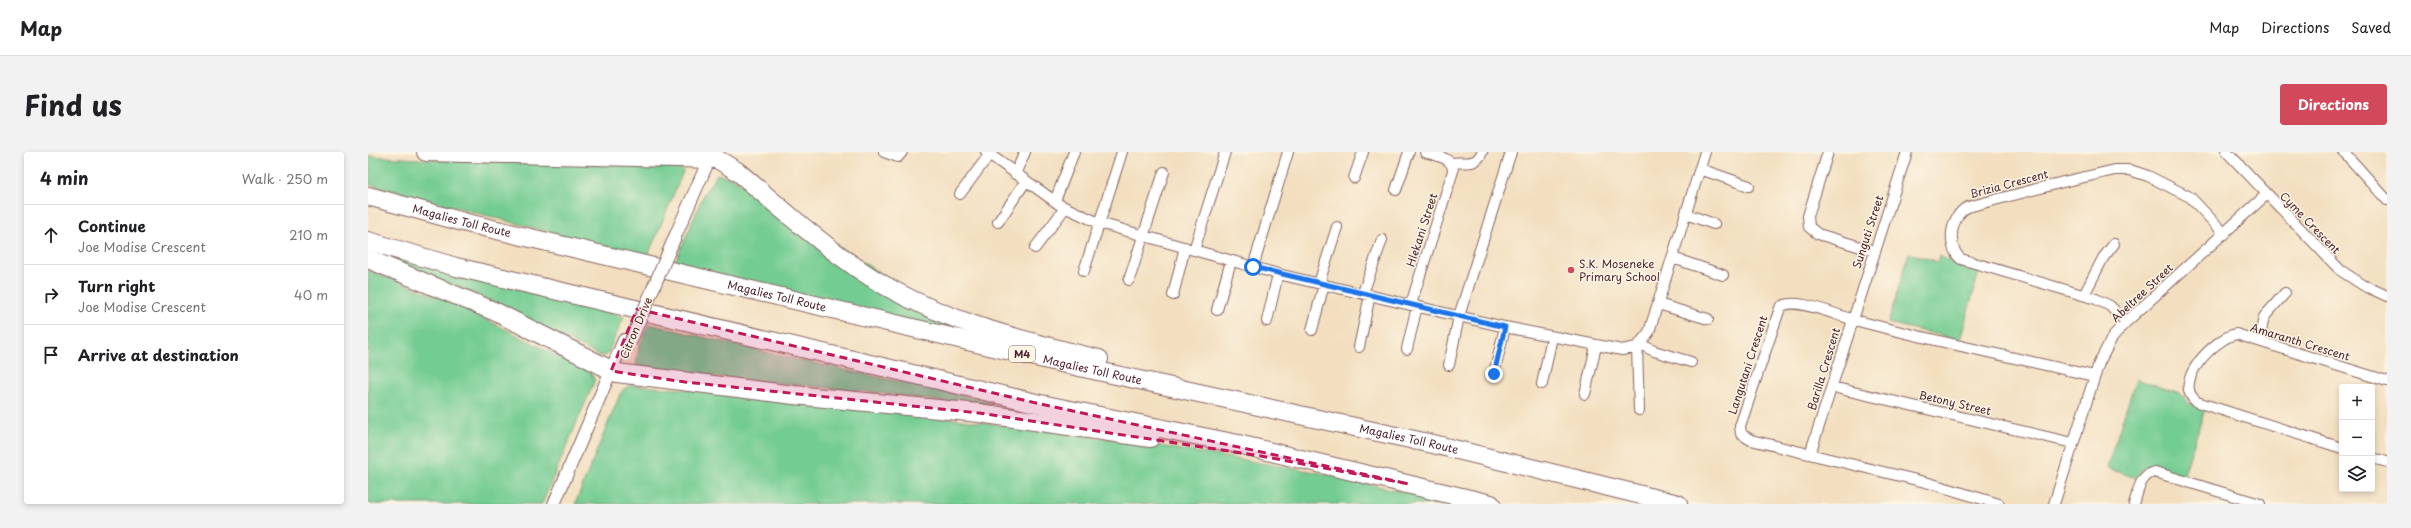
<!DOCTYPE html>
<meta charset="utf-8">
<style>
body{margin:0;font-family:"Playpen Sans",sans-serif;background:#f2f2f2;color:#202124}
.controls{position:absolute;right:12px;bottom:12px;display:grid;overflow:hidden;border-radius:4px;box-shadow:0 2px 6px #0003}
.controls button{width:36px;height:36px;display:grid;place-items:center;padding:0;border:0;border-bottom:1px solid #e0e0e0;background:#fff;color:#202124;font:20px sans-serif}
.stop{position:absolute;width:12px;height:12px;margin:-9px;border:3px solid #1a73e8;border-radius:50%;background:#fff}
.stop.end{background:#1a73e8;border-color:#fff;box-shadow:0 1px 4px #0008}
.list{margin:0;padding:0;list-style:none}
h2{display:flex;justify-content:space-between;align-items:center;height:52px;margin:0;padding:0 16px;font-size:17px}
h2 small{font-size:13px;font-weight:400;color:#757577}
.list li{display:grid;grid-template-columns:26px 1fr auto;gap:12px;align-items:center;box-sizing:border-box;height:60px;padding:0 16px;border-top:1px solid #e0e0e0}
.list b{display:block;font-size:15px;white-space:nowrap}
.list p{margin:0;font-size:13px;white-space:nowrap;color:#757577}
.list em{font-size:13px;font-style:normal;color:#757577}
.icon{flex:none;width:22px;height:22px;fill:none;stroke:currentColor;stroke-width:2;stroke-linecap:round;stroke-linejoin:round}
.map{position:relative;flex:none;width:2019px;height:352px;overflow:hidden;border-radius:4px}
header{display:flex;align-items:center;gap:24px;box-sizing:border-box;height:56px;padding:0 20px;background:#fff;border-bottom:1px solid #e0e0e0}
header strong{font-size:19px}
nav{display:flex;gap:22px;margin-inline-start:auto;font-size:14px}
.intro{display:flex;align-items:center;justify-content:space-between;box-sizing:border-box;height:96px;padding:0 24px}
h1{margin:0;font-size:28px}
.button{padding:10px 18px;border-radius:4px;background:#d1495b;color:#fff;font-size:14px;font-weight:700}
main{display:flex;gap:24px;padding:0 24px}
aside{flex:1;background:#fff;border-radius:4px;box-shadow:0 2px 6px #0003}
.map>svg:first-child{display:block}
.green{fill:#73cc92;stroke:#5e765e}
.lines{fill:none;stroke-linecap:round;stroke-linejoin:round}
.minor-casing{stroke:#85625f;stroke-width:12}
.tertiary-casing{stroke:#85625f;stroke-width:14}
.motorway-casing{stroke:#85625f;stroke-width:20}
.minor{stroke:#fff;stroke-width:10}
.tertiary{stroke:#fff;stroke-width:12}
.motorway{stroke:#fff;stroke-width:18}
.tertiary-bridge-casing{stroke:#85625f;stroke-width:14;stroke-linecap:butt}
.tertiary-bridge{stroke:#fff;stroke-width:12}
.route{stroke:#1a73e8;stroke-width:5}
.marked{fill:#c2185b;fill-opacity:0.2;stroke:#c2185b;stroke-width:3;stroke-dasharray:8 5;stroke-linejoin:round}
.poi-dot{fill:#d1495b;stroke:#fcf5e5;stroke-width:1.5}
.labels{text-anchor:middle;stroke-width:3;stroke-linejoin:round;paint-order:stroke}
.shield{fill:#fcf5e5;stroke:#7f5f63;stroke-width:1}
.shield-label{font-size:10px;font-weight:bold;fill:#4a1f2b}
.street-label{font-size:11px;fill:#4a1f2b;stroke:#fcf5e5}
.poi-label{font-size:11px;fill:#4a1f2b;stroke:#fcf5e5;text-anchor:start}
</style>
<header>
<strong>Map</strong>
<nav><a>Map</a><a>Directions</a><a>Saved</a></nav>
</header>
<div class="intro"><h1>Find us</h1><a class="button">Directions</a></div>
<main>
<aside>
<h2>4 min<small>Walk · 250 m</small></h2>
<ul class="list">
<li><svg class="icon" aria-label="ahead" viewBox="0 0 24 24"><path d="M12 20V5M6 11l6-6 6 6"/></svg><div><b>Continue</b><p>Joe Modise Crescent</p></div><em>210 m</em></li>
<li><svg class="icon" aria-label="right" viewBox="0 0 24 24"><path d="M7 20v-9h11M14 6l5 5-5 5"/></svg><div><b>Turn right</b><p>Joe Modise Crescent</p></div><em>40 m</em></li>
<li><svg class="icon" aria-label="arrive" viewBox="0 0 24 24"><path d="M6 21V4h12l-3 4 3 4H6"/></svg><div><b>Arrive at destination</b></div></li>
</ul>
</aside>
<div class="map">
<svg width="2019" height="352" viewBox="0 0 2019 352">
<rect width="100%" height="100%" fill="#fcf5e5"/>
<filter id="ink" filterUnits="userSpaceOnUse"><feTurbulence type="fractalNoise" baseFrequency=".025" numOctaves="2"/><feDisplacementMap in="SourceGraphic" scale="8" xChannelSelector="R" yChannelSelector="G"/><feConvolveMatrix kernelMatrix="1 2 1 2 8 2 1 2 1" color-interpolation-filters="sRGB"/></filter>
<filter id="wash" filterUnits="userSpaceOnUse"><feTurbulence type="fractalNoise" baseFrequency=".012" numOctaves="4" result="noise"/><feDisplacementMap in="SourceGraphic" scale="16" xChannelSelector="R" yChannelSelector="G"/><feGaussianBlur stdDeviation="0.9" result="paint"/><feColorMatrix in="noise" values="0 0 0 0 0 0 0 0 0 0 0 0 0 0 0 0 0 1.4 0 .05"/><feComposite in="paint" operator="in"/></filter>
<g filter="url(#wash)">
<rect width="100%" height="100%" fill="#f3dfc0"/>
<!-- green -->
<path class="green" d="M 0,4 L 67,8 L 311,13 L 315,20 L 279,106 L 0,32 Z
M 349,22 L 364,26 L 600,178 L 599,183 L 306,113 L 336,42 Z
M 1541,101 L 1570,110 L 1572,104 L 1597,117 L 1611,120 L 1592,188 L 1520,171 Z
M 19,103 L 256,165 L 239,203 L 232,204 L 98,138 L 18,106 Z
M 0,118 L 81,149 L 222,220 L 227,228 L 174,352 L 0,352 Z
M 281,172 L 413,204 L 620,249 L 619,256 L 511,241 L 272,217 L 268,213 L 271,195 Z
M 1768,227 L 1813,242 L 1820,251 L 1837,257 L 1815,325 L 1783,315 L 1774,317 L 1768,326 L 1739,316 Z
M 263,233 L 433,247 L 780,292 L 953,321 L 1087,352 L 207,352 L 252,242 L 256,237 Z"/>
</g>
<g filter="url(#ink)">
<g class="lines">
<defs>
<path id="minor" d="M 516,0 L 530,5 L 534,0
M 618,0 L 692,53 L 731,71 L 910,122 L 1137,175 L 1254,198 L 1269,195 L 1281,180 L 1337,0
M 1460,0 L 1440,64 L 1441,75 L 1450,82 L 1506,99
M 1859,0 L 1972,118 L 1995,133 L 2019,144
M 1976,0 L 2019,48
M 1083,11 C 1097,9 1108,15 1114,0
M 1332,17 L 1381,34
M 647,22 L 657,0
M 986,26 L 995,0
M 1028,38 L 1041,0
M 592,42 L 621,3
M 687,49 L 706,0
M 1318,62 L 1346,72
M 630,70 L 658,29
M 667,96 L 697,56
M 826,98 L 857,0
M 1305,106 L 1355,123
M 885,115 L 920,0
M 716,119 L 754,0
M 761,128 L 796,20
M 951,131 L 969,75
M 995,141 L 1014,88
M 805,143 L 817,95
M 1716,143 L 1735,106 L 1746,92
M 1043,152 L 1085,19 C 1085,5 1068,4 1057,0
M 1290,152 L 1340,167
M 849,158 L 863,109
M 899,169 L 910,122
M 1758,170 L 1742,154 L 1728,147 L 1593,107 C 1578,95 1582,63 1600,55 L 1695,30 L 1747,18 L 1762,18 L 1780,24 L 1822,45 L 1857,82
M 944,178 L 956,132
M 1891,189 L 1896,165 L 1917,141
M 1272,192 L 1286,199 L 1323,210
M 991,195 L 1002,143
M 1269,195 L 1271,258
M 1039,197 L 1049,154
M 1081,213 L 1091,164 L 1143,0
M 1126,222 L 1137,175
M 1174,232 L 1184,185
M 1464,235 L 1705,291
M 1217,242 L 1228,194
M 1974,296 L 1829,250 C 1802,231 1847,186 1868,182 L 2019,229
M 1442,302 L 1539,0
M 2004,306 L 2019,310
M 1631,352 L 1561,331 L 1383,288 L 1373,282 L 1372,274 L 1412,156 C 1423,143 1468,163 1483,167 C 1563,189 1645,205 1726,224
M 1686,352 L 1731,211 L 1745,184 L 1758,170 L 1898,43
M 1766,352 C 1770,340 1772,322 1787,320 L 1892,352"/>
<path id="tertiary" d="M 309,80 L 344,1
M 186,352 L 256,188"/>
<g id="motorway">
<path d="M 58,0 L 349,7 L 369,19 C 408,52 447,87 489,116 C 561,166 647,187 731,207"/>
<path id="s1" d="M 0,44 L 99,71 L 693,211 L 1065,292 L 1310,352"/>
<path d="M 0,89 L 88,115 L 668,251 L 870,292 L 1123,352"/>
<path d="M 0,107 L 128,160 L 249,221 L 426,243 L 611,261 L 782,286"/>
</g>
</defs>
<!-- minor casing -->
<use href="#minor" class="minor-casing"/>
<!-- tertiary casing -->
<use href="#tertiary" class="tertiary-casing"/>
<!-- motorway casing -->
<use href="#motorway" class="motorway-casing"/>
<!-- minor -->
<use href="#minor" class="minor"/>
<!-- tertiary -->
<use href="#tertiary" class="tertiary"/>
<!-- motorway -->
<use href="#motorway" class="motorway"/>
<defs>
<path id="tertiary-bridge" d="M 262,191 L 309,80"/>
</defs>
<!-- tertiary-bridge casing -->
<use href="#tertiary-bridge" class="tertiary-bridge-casing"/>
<!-- tertiary-bridge -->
<use href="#tertiary-bridge" class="tertiary-bridge"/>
</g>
</g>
<g class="lines" filter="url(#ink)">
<!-- route -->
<path class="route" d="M 885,115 L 1137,175 L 1126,222"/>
</g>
<!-- marked area -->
<path class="marked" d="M 269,157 L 668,251 L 1041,332 L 893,304 L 611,261 L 317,230 L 243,219 Z"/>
<!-- markers -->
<circle class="poi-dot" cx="1203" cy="118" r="4"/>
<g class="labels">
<!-- shield labels -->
<rect class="shield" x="641" y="194" width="26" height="16" rx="3"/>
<g class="shield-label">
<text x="654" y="206">M4</text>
</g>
<!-- street labels -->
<g class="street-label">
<text transform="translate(1641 32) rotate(-15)" y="4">Brizia Crescent</text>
<text dy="4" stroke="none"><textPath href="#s1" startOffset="97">Magalies Toll Route</textPath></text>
<text transform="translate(1942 71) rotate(46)" y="4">Cyme Crescent</text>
<text transform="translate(1054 78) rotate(-72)" y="4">Hlekani Street</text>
<text transform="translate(1500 80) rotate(-72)" y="4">Sunguti Street</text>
<text transform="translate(1774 141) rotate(-43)" y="4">Abeltree Street</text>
<text dy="4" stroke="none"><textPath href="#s1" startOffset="421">Magalies Toll Route</textPath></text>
<text transform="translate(268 176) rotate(-67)" y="4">Citron Drive</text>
<text transform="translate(1932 190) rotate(17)" y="4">Amaranth Crescent</text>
<text transform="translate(1380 213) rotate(-72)" y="4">Langutani Crescent</text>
<text transform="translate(1456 217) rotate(-73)" y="4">Barilla Crescent</text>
<text dy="4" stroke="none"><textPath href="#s1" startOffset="745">Magalies Toll Route</textPath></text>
<text transform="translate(1587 251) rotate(13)" y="4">Betony Street</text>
<text dy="4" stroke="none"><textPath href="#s1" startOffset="1069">Magalies Toll Route</textPath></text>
</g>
<!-- poi labels -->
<g class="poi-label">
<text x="1211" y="116">S.K. Moseneke<tspan x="1211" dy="13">Primary School</tspan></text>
</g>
</g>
</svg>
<div class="controls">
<button>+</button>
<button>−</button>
<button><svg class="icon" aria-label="layers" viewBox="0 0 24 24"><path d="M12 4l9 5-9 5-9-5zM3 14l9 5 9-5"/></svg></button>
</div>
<div class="stop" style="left:885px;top:115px"></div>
<div class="stop end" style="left:1126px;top:222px"></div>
</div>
</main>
